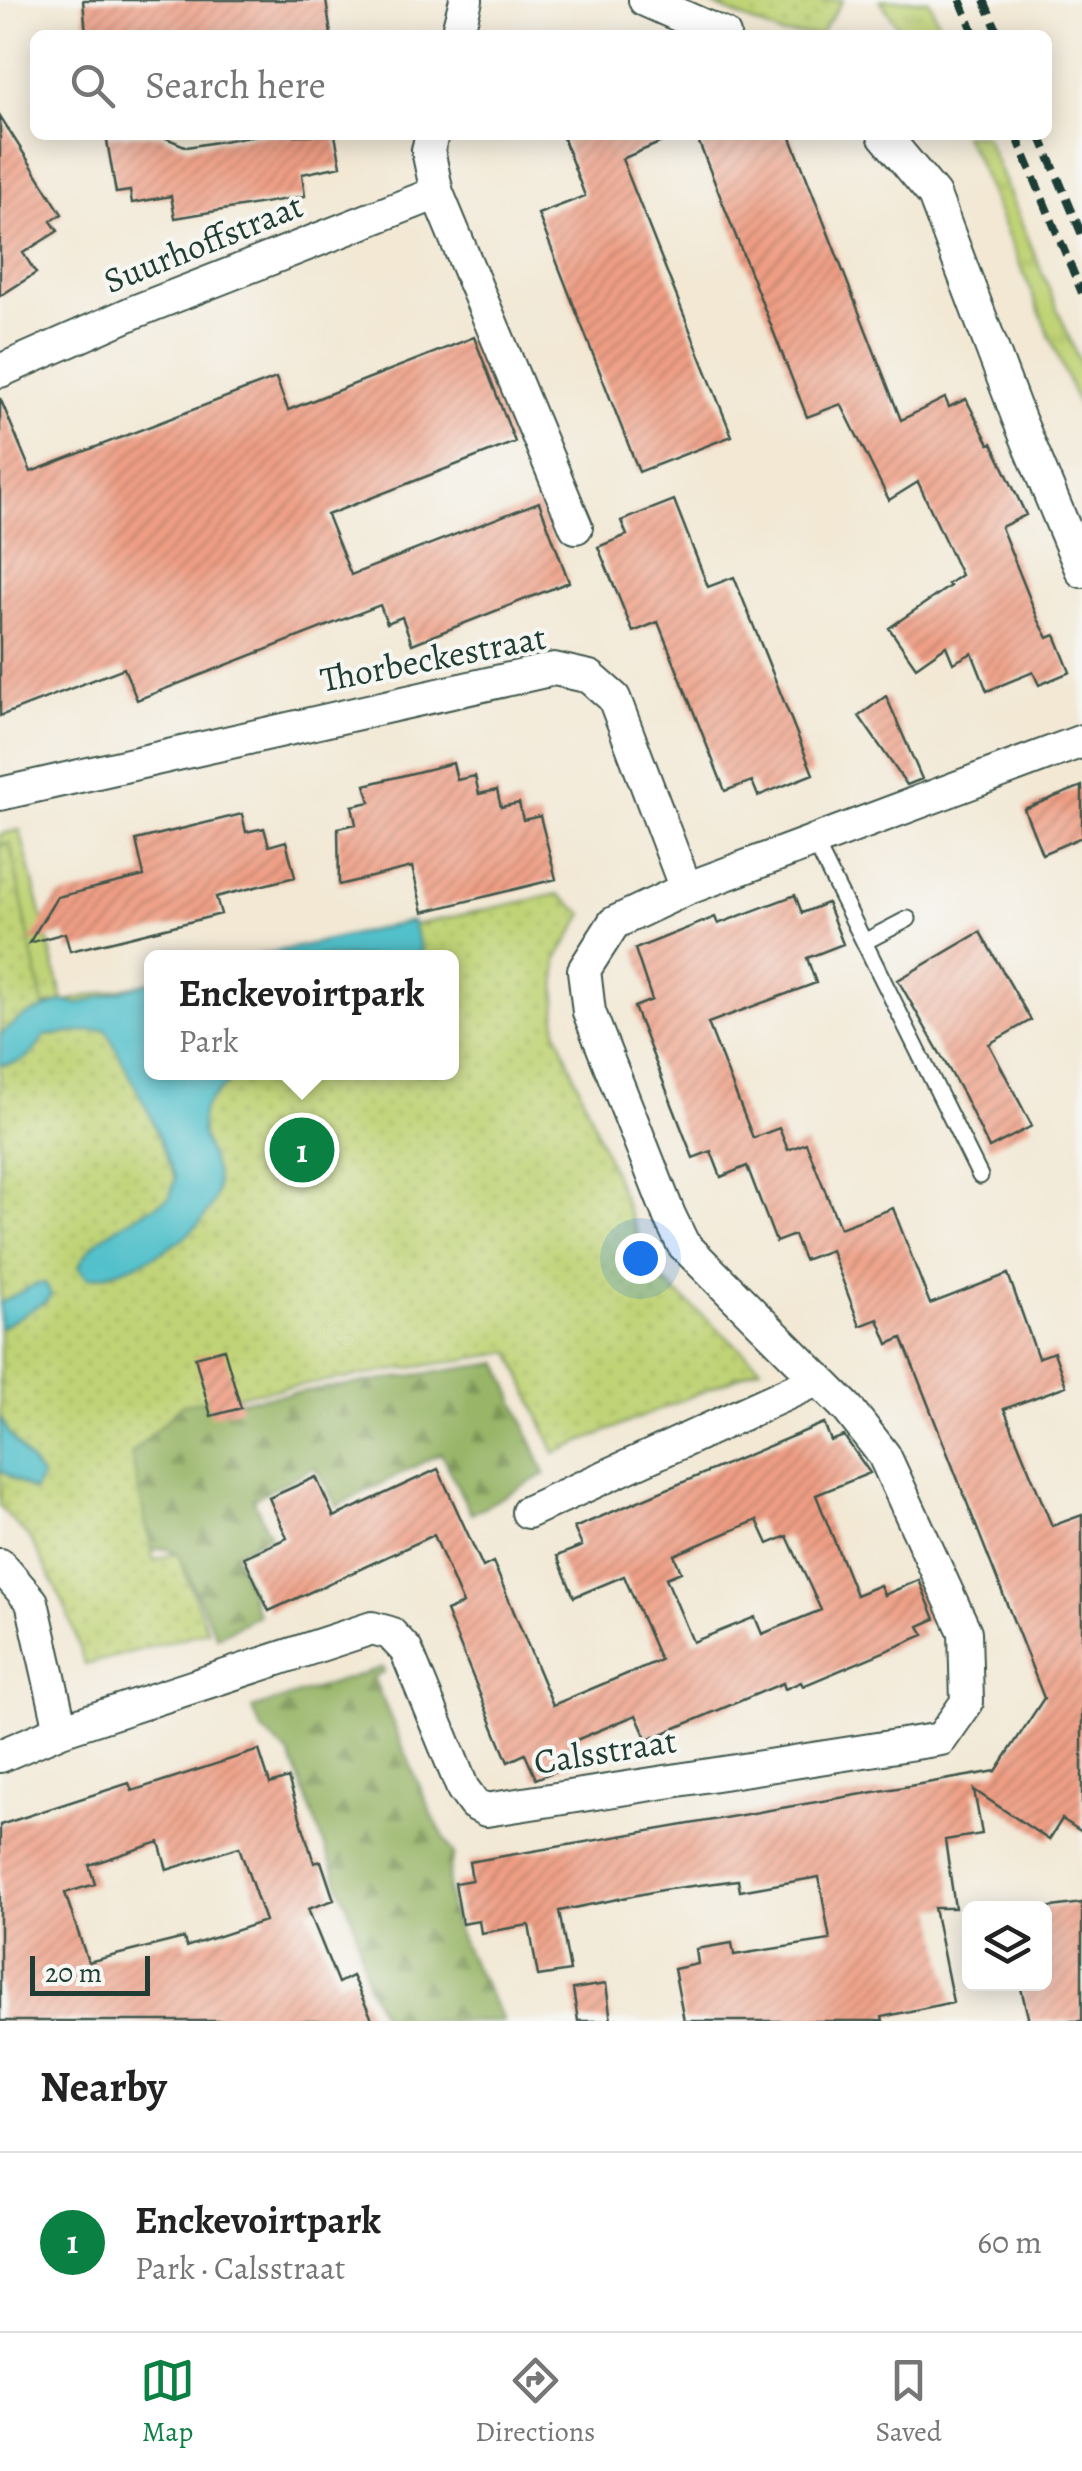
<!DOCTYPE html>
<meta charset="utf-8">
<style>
body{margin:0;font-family:Alegreya,serif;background:#f2f2f2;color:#222}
.controls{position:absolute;right:30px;bottom:30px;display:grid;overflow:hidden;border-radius:15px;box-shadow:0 5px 25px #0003}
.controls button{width:90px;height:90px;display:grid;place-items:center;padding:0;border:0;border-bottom:2px solid #e0e0e0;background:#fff;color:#222;font:50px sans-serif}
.scale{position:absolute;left:30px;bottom:25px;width:120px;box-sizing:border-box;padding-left:10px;border:5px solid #1f3d34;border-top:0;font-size:28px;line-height:35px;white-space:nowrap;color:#1f3d34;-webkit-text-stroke:8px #f6f6f2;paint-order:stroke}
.you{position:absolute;left:640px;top:1258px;width:35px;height:35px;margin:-25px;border:8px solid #fff;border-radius:50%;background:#1a73e8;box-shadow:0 0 0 15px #1a73e833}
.badge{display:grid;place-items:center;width:65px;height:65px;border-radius:50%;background:#0b8043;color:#fff;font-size:32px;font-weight:700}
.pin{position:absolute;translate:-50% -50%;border:5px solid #fff;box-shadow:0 2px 10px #0006}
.popup{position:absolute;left:144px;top:950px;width:315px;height:130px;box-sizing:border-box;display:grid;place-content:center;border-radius:15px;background:#fff;filter:drop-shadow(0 2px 8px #0005);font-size:32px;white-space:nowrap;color:#767676}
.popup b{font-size:38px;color:#222}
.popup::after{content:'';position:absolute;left:50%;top:100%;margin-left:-20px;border:20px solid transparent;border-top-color:#fff}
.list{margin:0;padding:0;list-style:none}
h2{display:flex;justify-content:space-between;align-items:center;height:130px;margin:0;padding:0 40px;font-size:42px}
h2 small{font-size:32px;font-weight:400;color:#767676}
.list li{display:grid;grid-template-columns:65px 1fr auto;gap:30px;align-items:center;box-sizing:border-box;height:180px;padding:0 40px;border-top:2px solid #e0e0e0}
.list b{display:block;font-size:38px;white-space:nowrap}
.list p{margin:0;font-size:32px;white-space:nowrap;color:#767676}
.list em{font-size:32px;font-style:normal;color:#767676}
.icon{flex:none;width:55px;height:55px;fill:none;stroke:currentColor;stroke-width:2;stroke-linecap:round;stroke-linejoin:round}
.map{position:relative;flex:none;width:1082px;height:2021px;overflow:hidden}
.search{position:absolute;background:#fff;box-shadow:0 5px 25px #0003;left:30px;right:30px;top:30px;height:110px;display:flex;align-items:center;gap:25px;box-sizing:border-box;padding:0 35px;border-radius:15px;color:#767676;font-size:38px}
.sheet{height:310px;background:#fff}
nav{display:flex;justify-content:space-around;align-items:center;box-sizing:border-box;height:140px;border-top:2px solid #e0e0e0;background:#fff;font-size:28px;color:#767676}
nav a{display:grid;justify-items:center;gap:5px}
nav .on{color:#0b8043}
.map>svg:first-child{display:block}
.grass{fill:url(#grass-tufts);stroke:#708855;stroke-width:2.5}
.forest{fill:url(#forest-firs);stroke:#5c794e;stroke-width:2.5}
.park{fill:url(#park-dots);stroke:#708855;stroke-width:2.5}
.water{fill:#53c1cb;stroke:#397f80;stroke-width:2.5}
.building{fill:url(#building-hatch);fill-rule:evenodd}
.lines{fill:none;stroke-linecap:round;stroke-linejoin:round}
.lane-casing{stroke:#3f574c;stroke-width:19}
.street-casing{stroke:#3f574c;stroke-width:36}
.lane{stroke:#fff;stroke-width:15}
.street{stroke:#fff;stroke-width:32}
.rail{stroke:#1f3d34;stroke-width:8;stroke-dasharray:15 8;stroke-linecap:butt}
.labels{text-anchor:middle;stroke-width:8;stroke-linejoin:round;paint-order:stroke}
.street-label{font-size:35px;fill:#1f3d34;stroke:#f6f6f2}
</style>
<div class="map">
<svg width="1082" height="2021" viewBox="0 0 1082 2021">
<defs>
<pattern id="grass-tufts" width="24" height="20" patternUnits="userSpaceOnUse" patternTransform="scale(2.5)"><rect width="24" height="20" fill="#c0d376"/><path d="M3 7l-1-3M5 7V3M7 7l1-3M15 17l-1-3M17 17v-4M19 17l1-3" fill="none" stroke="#a5b667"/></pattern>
<pattern id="forest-firs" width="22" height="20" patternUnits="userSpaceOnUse" patternTransform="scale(2.5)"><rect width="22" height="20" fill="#98b567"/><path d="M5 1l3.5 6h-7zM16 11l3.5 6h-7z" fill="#7b9456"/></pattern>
<pattern id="park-dots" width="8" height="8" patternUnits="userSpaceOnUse" patternTransform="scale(2.5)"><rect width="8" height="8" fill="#c0d376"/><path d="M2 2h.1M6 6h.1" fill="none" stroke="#a5b667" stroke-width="1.8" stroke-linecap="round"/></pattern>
<pattern id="building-hatch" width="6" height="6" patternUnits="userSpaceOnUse" patternTransform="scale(2.5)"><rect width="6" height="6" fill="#ef9e84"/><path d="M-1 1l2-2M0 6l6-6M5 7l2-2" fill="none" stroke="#c1826d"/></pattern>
</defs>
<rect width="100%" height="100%" fill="#f6f6f2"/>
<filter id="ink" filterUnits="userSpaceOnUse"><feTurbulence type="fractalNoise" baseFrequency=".01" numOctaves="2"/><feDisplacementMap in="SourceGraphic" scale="20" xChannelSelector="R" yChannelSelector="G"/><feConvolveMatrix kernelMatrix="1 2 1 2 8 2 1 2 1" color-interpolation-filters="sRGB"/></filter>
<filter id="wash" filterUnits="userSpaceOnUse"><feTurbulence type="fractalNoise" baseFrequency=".0048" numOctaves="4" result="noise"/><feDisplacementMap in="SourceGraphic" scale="40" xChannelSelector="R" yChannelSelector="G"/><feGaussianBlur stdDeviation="2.25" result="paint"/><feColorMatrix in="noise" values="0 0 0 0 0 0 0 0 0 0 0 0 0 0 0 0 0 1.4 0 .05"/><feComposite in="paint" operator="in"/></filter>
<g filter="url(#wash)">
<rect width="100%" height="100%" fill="#f2e8d4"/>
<!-- grass -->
<path class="grass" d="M 880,0 L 929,0 L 944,35 L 904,35 Z
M 963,135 L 985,135 L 1082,368 L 1082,414 L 974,154 Z
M 20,830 L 63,1001 L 22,1017 L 0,1035 L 0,834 Z"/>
<!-- forest -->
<path class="forest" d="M 6,1339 L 225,1403 L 499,1363 L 545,1474 L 471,1514 L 441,1453 L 337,1506 L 315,1467 L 253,1499 L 270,1536 L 235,1553 L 258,1615 L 217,1637 L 177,1552 L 161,1548 L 100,1570 Z
M 383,1667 L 384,1672 L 373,1677 L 432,1815 L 454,1855 C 431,1910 481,1974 503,2021 L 385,2021 L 368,1986 L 355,1926 L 290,1755 L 263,1731 L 252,1709 Z"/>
<!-- park -->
<path class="park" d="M 702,0 L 843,0 L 820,35 L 782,35 Z
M 10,843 L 43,1006 L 152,982 L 152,1072 L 452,1072 L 452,958 L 266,957 L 558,894 L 584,914 L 557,959 L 556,1029 L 652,1271 L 761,1367 L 555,1453 L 511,1352 L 183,1404 L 131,1454 L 154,1561 L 177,1552 L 208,1631 L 85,1665 L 65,1606 L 31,1540 L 0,1507 L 0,845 Z"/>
<!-- water -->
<path class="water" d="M 412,921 L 422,951 L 411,957 L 253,957 Z
M 152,981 L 152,1072 L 238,1073 C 228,1085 206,1099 202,1114 C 196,1138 215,1157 217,1181 C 220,1233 131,1273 88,1278 L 79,1267 C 91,1233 141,1216 170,1197 L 175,1178 L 150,1115 L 106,1029 L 44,1036 C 35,1054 21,1066 0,1064 L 0,1035 L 22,1017 L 63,1001 L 79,1004 Z
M 45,1283 L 51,1295 L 46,1301 L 0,1328 L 0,1303 L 34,1285 Z
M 0,1416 L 7,1431 L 42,1477 L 33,1491 L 0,1470 Z"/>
<g id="blocks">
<!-- building -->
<path class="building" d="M 83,0 L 326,0 L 331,35 L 86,35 Z
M 0,116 L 62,214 L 51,221 L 58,231 L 23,253 L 36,273 L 0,296 Z
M 106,135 L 159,135 L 187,147 L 258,135 L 335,135 L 341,166 L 302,174 L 305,196 L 175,218 L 171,196 L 132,203 L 130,191 L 116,193 Z
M 562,135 L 678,135 L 622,159 L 732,436 L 639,472 L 538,214 L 585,196 Z
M 696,135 L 790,135 L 901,420 L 945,398 L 949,407 L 966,399 L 989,444 L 992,443 L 1026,515 L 1001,527 L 1038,619 L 1048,638 L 1055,635 L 1070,672 L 1039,685 L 1033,672 L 987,691 L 972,653 L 953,663 L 946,646 L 916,667 L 889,628 L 950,586 L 948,584 L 961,575 L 918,482 L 889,500 L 841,404 L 807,417 Z
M 474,337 L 515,442 L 327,515 L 351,575 L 539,502 L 569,582 L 412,644 L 402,617 L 387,623 L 380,605 L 137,700 L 124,668 L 0,716 L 0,398 L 31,472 L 276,378 L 288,410 Z
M 674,500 L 708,587 L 734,577 L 813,774 L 758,796 L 752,781 L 725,791 L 658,622 L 633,632 L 598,547 L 627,535 L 621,521 Z
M 886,696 L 922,779 L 907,785 L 859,716 Z
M 453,763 L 457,780 L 475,776 L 479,794 L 497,790 L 501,807 L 519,803 L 523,820 L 540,816 L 556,879 L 423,912 L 412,867 L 339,885 L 338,828 L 356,824 L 352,806 L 370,802 L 365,785 Z
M 1082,786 L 1082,837 L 1042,854 L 1024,809 Z
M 242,814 L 246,832 L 264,828 L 269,846 L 286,841 L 295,877 L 216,897 L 221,914 L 113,941 L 70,951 L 65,933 L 29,943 L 57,897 L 144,876 L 136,840 Z
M 795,895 L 802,913 L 827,903 L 843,944 L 807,958 L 816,983 L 708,1023 L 753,1138 L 779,1128 L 788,1150 L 806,1143 L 840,1228 L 893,1208 L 930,1304 L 1008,1274 L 1038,1358 L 1054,1352 L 1066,1386 L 1004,1409 L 1052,1526 L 1082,1515 L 1082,1832 L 1062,1819 L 1049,1840 L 974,1790 L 982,1834 L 945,1840 L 955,1908 L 934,1908 L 953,2002 L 882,2017 L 883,2021 L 684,2021 L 674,1969 L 698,1964 L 696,1949 L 732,1943 L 734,1955 L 830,1940 L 819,1877 L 740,1891 L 738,1880 L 662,1890 L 559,1911 L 570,1971 L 538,1976 L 529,1925 L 481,1933 L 479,1921 L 462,1924 L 455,1883 L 472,1880 L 469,1862 L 996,1771 L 1044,1698 L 902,1338 L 888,1344 L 878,1319 L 860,1326 L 831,1250 L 804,1260 L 794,1235 L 776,1242 L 747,1166 L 721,1177 L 711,1151 L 693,1158 L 634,1007 L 652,1000 L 635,949 L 715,917 L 718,924 Z
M 980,932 L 1031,1020 L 989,1044 L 1032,1126 L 989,1148 L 963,1094 L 898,980 Z
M 224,1349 L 241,1408 L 211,1416 L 195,1357 Z
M 824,1423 L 831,1441 L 844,1436 L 870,1473 L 816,1495 L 856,1595 L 880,1585 L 884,1595 L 919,1580 L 935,1619 L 919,1626 L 924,1635 L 803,1686 L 801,1682 L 785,1689 L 783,1683 L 647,1740 L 636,1715 L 569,1743 L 577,1762 L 536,1779 L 525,1754 L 508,1762 L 497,1736 L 446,1611 L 463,1604 L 434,1535 L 269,1611 L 244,1557 L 287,1538 L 269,1498 L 316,1477 L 334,1517 L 438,1469 L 483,1567 L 493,1562 L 553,1705 L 660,1660 L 624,1576 L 574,1597 L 557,1556 L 582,1546 L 574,1528 ZM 757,1520 L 768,1544 L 787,1536 L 821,1610 L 762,1634 L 755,1617 L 693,1642 L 666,1578 L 681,1572 L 674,1555 Z
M 259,1750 L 270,1784 L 288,1778 L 314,1863 L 321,1861 L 334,1900 L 308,1909 L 338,1983 L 352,1976 L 373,2021 L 0,2021 L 0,1825 L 129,1783 L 132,1791 ZM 159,1842 L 167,1870 L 239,1847 L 265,1921 L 186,1947 L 184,1938 L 88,1962 L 65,1893 L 95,1884 L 89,1865 Z
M 1082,1903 L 1082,2021 L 1029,2021 L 1020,1984 L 1044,1984 L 1044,1908 Z
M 606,1984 L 611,2021 L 578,2021 L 573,1989 Z"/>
</g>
</g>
<g filter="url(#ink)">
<use href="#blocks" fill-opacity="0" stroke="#3f574c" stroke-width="2.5"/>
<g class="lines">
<defs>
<path id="lane" d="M 814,841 L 980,1176
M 864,942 L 908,919"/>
<path id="street" d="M 645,0 L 724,35
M 457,35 L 466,0
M 432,135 L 428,150 L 437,193 L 576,527
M 884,135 L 934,195 L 1018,417 L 1082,571
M 0,371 L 134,312 L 437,193
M 0,794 L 554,669 L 590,677 L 614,698 L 686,889 L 1082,741
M 528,1512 L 819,1379
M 0,1565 L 32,1602 L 61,1730
M 0,1756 L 61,1730 L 372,1628 L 390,1633 L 406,1650 L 463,1789 L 474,1804 L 486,1810 L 941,1739 L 967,1702 L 965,1632 L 884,1455 L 848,1409 L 683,1244 L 669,1215 L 589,1012 L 584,970 L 614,923 L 686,889"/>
</defs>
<!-- lane casing -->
<use href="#lane" class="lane-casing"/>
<!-- street casing -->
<use href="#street" class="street-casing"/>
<!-- lane -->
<use href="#lane" class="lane"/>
<!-- street -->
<use href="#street" class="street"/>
<!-- rail -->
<path class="rail" d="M 960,0 L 975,35
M 984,0 L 999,35
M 1016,135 L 1082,293
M 1040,135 L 1082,235"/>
</g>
</g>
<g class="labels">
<!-- street labels -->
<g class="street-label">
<text transform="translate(203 243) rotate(-22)" y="12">Suurhoffstraat</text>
<text transform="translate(433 658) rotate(-11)" y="12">Thorbeckestraat</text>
<text transform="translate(605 1751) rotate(-9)" y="12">Calsstraat</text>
</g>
</g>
</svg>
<div class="controls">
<button><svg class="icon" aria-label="layers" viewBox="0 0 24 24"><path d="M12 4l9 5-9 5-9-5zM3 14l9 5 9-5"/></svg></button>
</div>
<div class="scale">20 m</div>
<div class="you"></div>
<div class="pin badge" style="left:302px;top:1150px">1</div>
<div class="popup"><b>Enckevoirtpark</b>Park</div>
<div class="search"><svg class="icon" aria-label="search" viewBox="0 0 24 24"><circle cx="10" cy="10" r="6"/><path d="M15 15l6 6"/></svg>Search here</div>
</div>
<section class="sheet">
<h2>Nearby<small></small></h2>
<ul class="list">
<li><span class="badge">1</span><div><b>Enckevoirtpark</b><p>Park · Calsstraat</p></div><em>60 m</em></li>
</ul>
</section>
<nav>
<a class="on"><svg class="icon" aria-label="map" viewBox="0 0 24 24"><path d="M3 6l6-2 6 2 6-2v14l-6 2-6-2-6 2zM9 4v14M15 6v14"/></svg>Map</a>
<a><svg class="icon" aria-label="directions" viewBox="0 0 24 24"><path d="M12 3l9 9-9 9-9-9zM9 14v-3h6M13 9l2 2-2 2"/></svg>Directions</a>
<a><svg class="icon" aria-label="saved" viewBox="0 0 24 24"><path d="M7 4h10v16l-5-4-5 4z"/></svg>Saved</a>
</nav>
